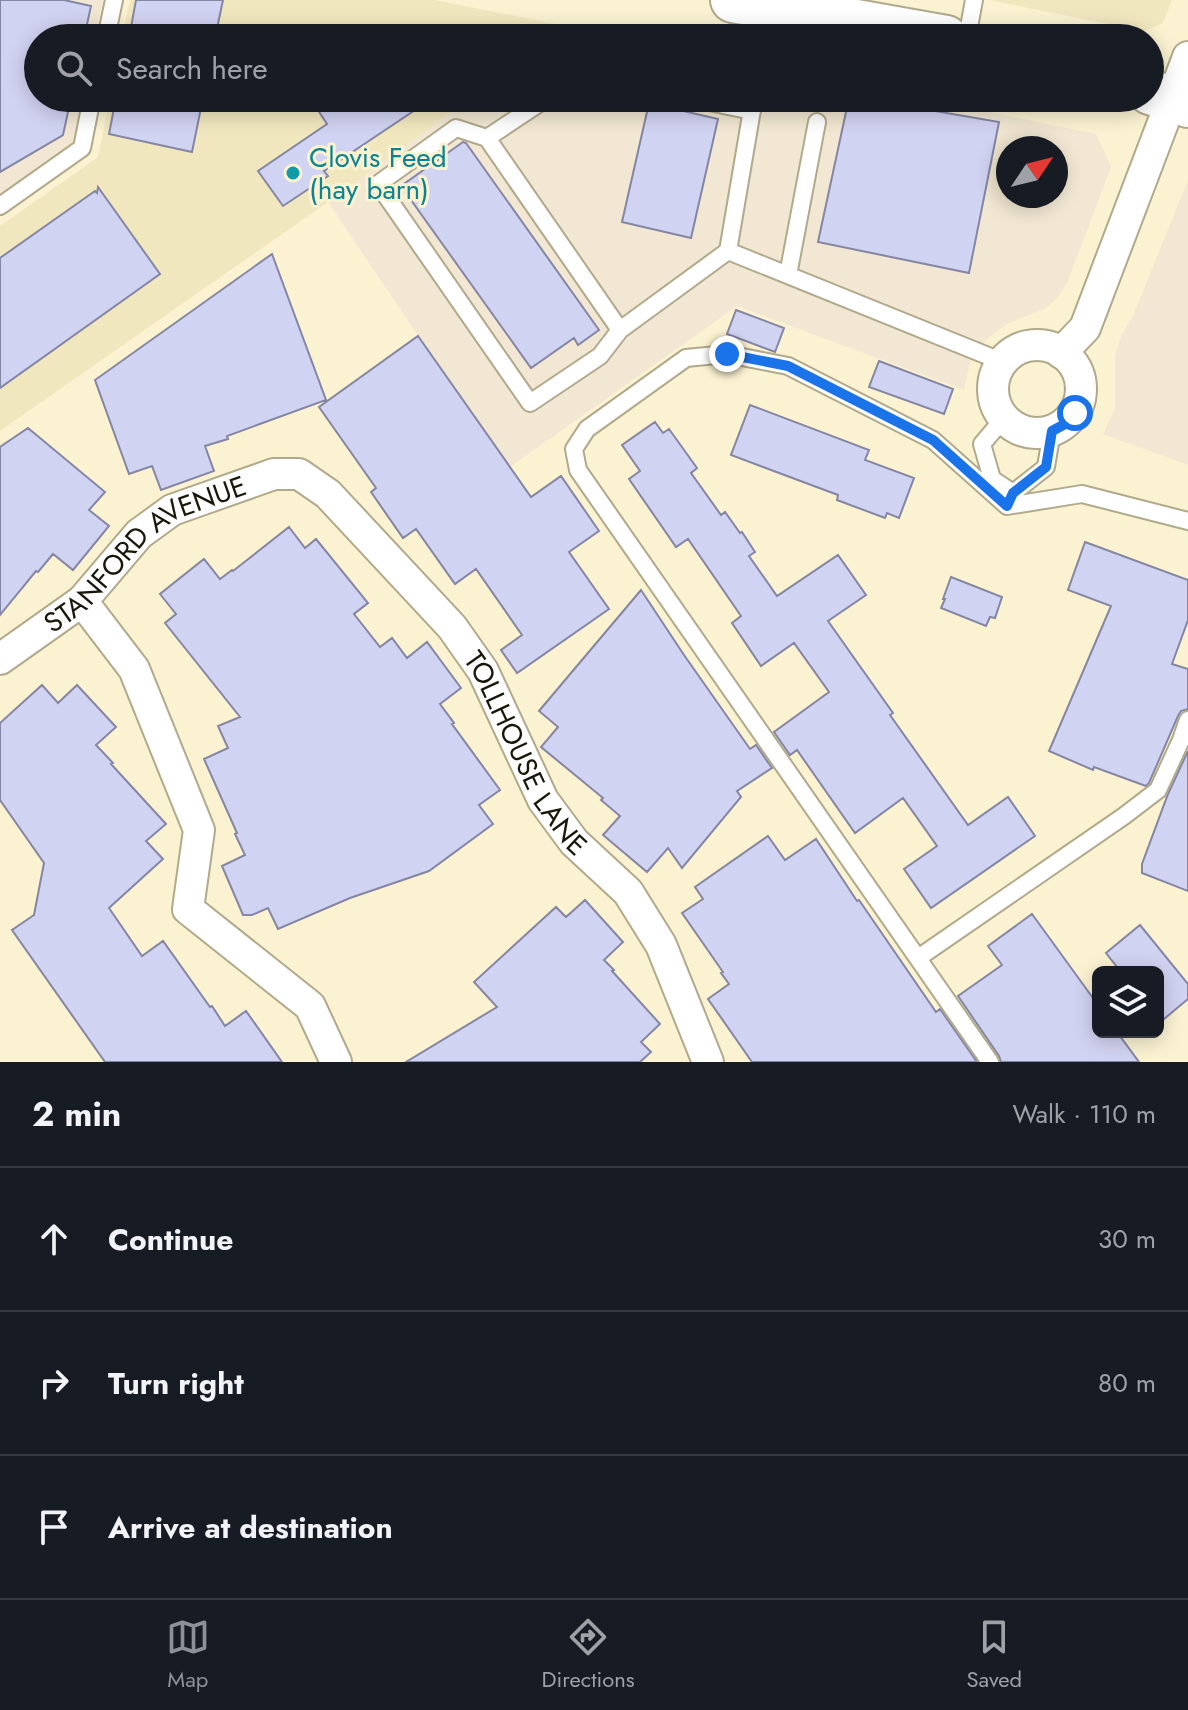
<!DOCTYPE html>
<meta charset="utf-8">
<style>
body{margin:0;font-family:Jost,sans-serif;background:#242831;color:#f1f3f6}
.controls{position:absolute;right:24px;bottom:24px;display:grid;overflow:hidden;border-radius:12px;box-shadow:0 4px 20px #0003}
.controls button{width:72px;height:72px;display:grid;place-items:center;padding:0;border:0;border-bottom:2px solid #363941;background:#171b24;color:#f1f3f6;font:40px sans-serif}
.compass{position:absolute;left:996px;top:136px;width:72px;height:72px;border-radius:50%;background:#171b24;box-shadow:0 4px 20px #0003;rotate:55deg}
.stop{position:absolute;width:24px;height:24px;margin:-18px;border:6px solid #1a73e8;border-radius:50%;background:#fff}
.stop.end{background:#1a73e8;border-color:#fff;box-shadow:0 2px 8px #0008}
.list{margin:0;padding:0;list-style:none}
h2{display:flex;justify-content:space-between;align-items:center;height:104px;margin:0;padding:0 32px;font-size:34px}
h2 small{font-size:26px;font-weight:400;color:#9ea1a6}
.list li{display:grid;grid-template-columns:52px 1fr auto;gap:24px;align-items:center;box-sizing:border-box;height:144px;padding:0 32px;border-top:2px solid #363941}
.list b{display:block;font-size:30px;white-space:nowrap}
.list em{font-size:26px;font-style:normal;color:#9ea1a6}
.icon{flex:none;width:44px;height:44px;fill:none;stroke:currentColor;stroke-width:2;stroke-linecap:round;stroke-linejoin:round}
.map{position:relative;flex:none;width:1188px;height:1062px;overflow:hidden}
.search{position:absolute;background:#171b24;box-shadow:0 4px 20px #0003;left:24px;right:24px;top:24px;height:88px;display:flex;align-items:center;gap:20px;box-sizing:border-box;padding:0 28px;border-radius:44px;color:#9ea1a6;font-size:30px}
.sheet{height:536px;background:#171b24}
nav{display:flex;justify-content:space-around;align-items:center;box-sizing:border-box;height:112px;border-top:2px solid #363941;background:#171b24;font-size:22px;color:#9ea1a6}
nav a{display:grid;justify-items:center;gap:4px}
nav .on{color:#8c9099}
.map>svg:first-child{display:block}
.commercial{fill:#f1e7d2;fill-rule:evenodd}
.built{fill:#f1e7bf}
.building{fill:#d1d3f2;stroke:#8486a3;stroke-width:2}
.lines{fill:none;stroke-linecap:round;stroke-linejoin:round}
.lane-casing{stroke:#b1a98b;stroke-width:20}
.street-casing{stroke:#b1a98b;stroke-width:34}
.secondary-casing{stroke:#b1a98b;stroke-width:48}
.lane{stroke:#fff;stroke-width:16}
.street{stroke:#fff;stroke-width:30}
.secondary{stroke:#fff;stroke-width:44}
.route{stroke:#1a73e8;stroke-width:10}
.culture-dot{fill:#0f9aa8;stroke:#fbf2d2;stroke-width:3}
.labels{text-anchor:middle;stroke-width:6;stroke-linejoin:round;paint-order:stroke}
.culture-label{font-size:28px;fill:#0d838f;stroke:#fbf2d2;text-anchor:start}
.street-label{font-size:28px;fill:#19160a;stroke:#fbf2d2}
</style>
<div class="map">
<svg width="1188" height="1062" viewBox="0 0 1188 1062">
<rect width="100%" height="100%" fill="#fbf2d2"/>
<!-- commercial -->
<path class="commercial" d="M 0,0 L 103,0 L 95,38 L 38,38 L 38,98 L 83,98 L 75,141 L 0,194 Z
M 570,27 L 622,38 L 555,38 Z
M 470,98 L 921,98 L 1096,134 L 1111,167 L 1067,283 L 1058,297 L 1046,308 L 1005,325 L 986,340 L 970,363 L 964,390 L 737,306 L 510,467 L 415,331 L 328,202 ZM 1008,148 L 1056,148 L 1056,196 L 1008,196 Z
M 1188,180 L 1188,465 L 1103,434 L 1115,408 L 1115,356 L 1122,334 L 1133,316 Z"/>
<!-- built -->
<path class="built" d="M 130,0 L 435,0 L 570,27 L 555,38 L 122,38 Z
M 989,0 L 1172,0 L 1163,23 L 1139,34 L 1118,26 Z
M 110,98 L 470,98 L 328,202 L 0,431 L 0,226 L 98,157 Z"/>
<!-- building -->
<path class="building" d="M 0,0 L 64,0 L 91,6 L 84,38 L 38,38 L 38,98 L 71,98 L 63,135 L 0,172 Z
M 136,0 L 223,0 L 215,38 L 129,38 Z
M 116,98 L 203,98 L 192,152 L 109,134 Z
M 310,98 L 433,98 L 324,171 L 328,176 L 283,206 L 258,171 L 327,124 Z
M 849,98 L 860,98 L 999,122 L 969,273 L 818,242 Z
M 649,103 L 718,119 L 691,238 L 622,222 Z
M 463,142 L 466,143 L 599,330 L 578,345 L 574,338 L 531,368 L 401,186 Z
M 98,187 L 160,274 L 0,388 L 0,258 L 95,191 L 97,193 Z
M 272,254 L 326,400 L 227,436 L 228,439 L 205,446 L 214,471 L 161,490 L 152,466 L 129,474 L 95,380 Z
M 736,310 L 784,328 L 775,352 L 727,334 Z
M 418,336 L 531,497 L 561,476 L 599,531 L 569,552 L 609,609 L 517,673 L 501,650 L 522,635 L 476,569 L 455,584 L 416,529 L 403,538 L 371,492 L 376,488 L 319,407 Z
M 879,361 L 953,389 L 944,414 L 869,387 Z
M 750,405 L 869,450 L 865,460 L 914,478 L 899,518 L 887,513 L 885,518 L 837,500 L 838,495 L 731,455 Z
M 655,422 L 663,433 L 669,429 L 697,468 L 691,473 L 721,515 L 725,512 L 740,533 L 742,532 L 755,552 L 749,556 L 777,596 L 838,555 L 866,595 L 828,621 L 893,713 L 890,715 L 968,825 L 1008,797 L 1035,836 L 931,908 L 904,869 L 937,846 L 903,798 L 855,833 L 797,750 L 790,755 L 774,732 L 829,692 L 794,643 L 761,666 L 732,623 L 741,616 L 688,539 L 676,547 L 629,479 L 640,471 L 622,445 Z
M 28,428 L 105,492 L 89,510 L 109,526 L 73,570 L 53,554 L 38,572 L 36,571 L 0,615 L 0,447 Z
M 289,527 L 305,548 L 316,539 L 368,603 L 354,614 L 380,647 L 392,638 L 407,658 L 427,642 L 461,688 L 440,704 L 454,723 L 452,724 L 500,790 L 479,805 L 493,824 L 429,871 L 350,898 L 278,929 L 268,908 L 252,915 L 243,915 L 222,866 L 245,855 L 235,834 L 237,833 L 204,759 L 228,748 L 218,726 L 240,717 L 165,623 L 176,614 L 160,594 L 204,559 L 220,579 L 232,570 L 233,571 Z
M 1085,542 L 1188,580 L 1188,620 L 1172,664 L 1188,669 L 1188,709 L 1181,711 L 1178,716 L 1149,783 L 1146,786 L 1094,767 L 1093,770 L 1049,751 L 1111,606 L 1068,590 Z
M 951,577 L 1002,597 L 995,618 L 990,617 L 986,626 L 941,608 L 945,599 L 943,599 Z
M 641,590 L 684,655 L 750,749 L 756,745 L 772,768 L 737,791 L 741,797 L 682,868 L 668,848 L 647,872 L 603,835 L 620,816 L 601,800 L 603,798 L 541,747 L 558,727 L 539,711 Z
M 42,685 L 58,703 L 77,685 L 116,727 L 96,745 L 113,763 L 111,764 L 166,824 L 146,841 L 163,859 L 109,908 L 142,956 L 163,941 L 210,1007 L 212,1006 L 225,1026 L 246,1011 L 282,1062 L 105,1062 L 12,930 L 34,915 L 44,863 L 0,800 L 0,723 Z
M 1188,751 L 1188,891 L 1142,873 L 1142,864 L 1168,794 Z
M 768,836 L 785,860 L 816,839 L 857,901 L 859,900 L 936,1012 L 940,1009 L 977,1062 L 752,1062 L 708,999 L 729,984 L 721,973 L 723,972 L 682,913 L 703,899 L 695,887 Z
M 585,900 L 623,942 L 604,960 L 614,970 L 612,971 L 660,1024 L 641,1042 L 651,1052 L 640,1062 L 406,1062 L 497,1007 L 474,982 L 556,907 L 566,917 Z
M 1032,914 L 1098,1005 L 1098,1032 L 1117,1032 L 1139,1062 L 1001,1062 L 999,1056 L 958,996 L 1002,965 L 988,946 Z
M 1140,925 L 1188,984 L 1188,999 L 1158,1024 L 1158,972 L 1121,972 L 1106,953 Z"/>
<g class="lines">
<defs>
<path id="lane" d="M 106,38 L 114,0
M 764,38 L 769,9
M 967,38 L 974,0
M 547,98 L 487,138 L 620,330 L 728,251 L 754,98
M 690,98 L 752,111
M 487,138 L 456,128 L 378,184 L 530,403 L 600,356 L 620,330
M 0,206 L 82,148 L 92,98
M 728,251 L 1003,362
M 788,275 L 817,122
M 1004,418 L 982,444 L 992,479 L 1013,493
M 1052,431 L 1046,467 L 1013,493 L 1007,506 L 1082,494 L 1188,521
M 918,958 L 1124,816 L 1158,790 L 1181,740 L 1188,720
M 990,1062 L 578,470 L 574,449 L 587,429 L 686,358 L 727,354 L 788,366 L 933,440 L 1007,506"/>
<g id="street">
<circle cx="1037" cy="389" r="44"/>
<path d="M 1061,353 L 1085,328 L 1188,57"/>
<path d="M 82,601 L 134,669 L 199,830 L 188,909 L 310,1006 L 336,1062"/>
<path id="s1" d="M 0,659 L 82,601 L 139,534 L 172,510 L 274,474 L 299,474 L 328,494 L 452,627 L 483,671 L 543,800 L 574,842 L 628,892 L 661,945 L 708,1062"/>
</g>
<path id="secondary" d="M 733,0 L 946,38
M 1150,92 L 1188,105"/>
</defs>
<!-- lane casing -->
<use href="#lane" class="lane-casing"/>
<!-- street casing -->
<use href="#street" class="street-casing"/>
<!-- secondary casing -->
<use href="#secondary" class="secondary-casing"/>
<!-- lane -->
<use href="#lane" class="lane"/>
<!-- street -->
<use href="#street" class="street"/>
<!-- secondary -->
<use href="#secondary" class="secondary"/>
</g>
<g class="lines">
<!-- route -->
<path class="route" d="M 727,354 L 788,366 L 933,440 L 1007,506 L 1013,493 L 1046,467 L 1052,431 L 1065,424 L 1075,413"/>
</g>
<!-- markers -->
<circle class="culture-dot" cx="293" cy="173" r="8"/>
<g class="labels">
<!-- culture labels -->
<g class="culture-label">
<text x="309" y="167">Clovis Feed<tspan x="309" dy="32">(hay barn)</tspan></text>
</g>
<!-- street labels -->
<g class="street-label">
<text dy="10" stroke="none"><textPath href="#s1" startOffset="182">STANFORD AVENUE</textPath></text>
<text dy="10" stroke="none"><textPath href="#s1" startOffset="726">TOLLHOUSE LANE</textPath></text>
</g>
</g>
</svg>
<div class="controls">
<button><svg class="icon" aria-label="layers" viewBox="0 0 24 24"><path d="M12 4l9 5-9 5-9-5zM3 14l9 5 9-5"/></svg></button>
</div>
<svg class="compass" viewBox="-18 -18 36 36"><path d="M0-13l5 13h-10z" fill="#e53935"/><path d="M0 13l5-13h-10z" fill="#9ea1a6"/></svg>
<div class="stop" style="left:1075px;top:413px"></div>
<div class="stop end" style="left:727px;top:354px"></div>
<div class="search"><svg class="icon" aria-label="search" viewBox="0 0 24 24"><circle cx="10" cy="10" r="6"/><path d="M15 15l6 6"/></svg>Search here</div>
</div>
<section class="sheet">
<h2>2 min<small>Walk · 110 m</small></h2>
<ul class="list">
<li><svg class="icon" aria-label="ahead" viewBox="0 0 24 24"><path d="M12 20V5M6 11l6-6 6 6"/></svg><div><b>Continue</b></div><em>30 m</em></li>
<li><svg class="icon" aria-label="right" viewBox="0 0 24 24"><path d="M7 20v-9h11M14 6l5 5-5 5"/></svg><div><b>Turn right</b></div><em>80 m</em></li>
<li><svg class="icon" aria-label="arrive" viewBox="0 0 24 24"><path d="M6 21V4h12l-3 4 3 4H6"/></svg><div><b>Arrive at destination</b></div></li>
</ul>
</section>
<nav>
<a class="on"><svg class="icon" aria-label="map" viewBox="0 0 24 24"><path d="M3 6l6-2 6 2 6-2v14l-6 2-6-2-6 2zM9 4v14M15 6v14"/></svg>Map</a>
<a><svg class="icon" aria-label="directions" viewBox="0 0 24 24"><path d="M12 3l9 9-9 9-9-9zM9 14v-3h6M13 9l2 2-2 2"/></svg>Directions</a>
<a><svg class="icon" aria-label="saved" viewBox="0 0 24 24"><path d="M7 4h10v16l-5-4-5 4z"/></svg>Saved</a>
</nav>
